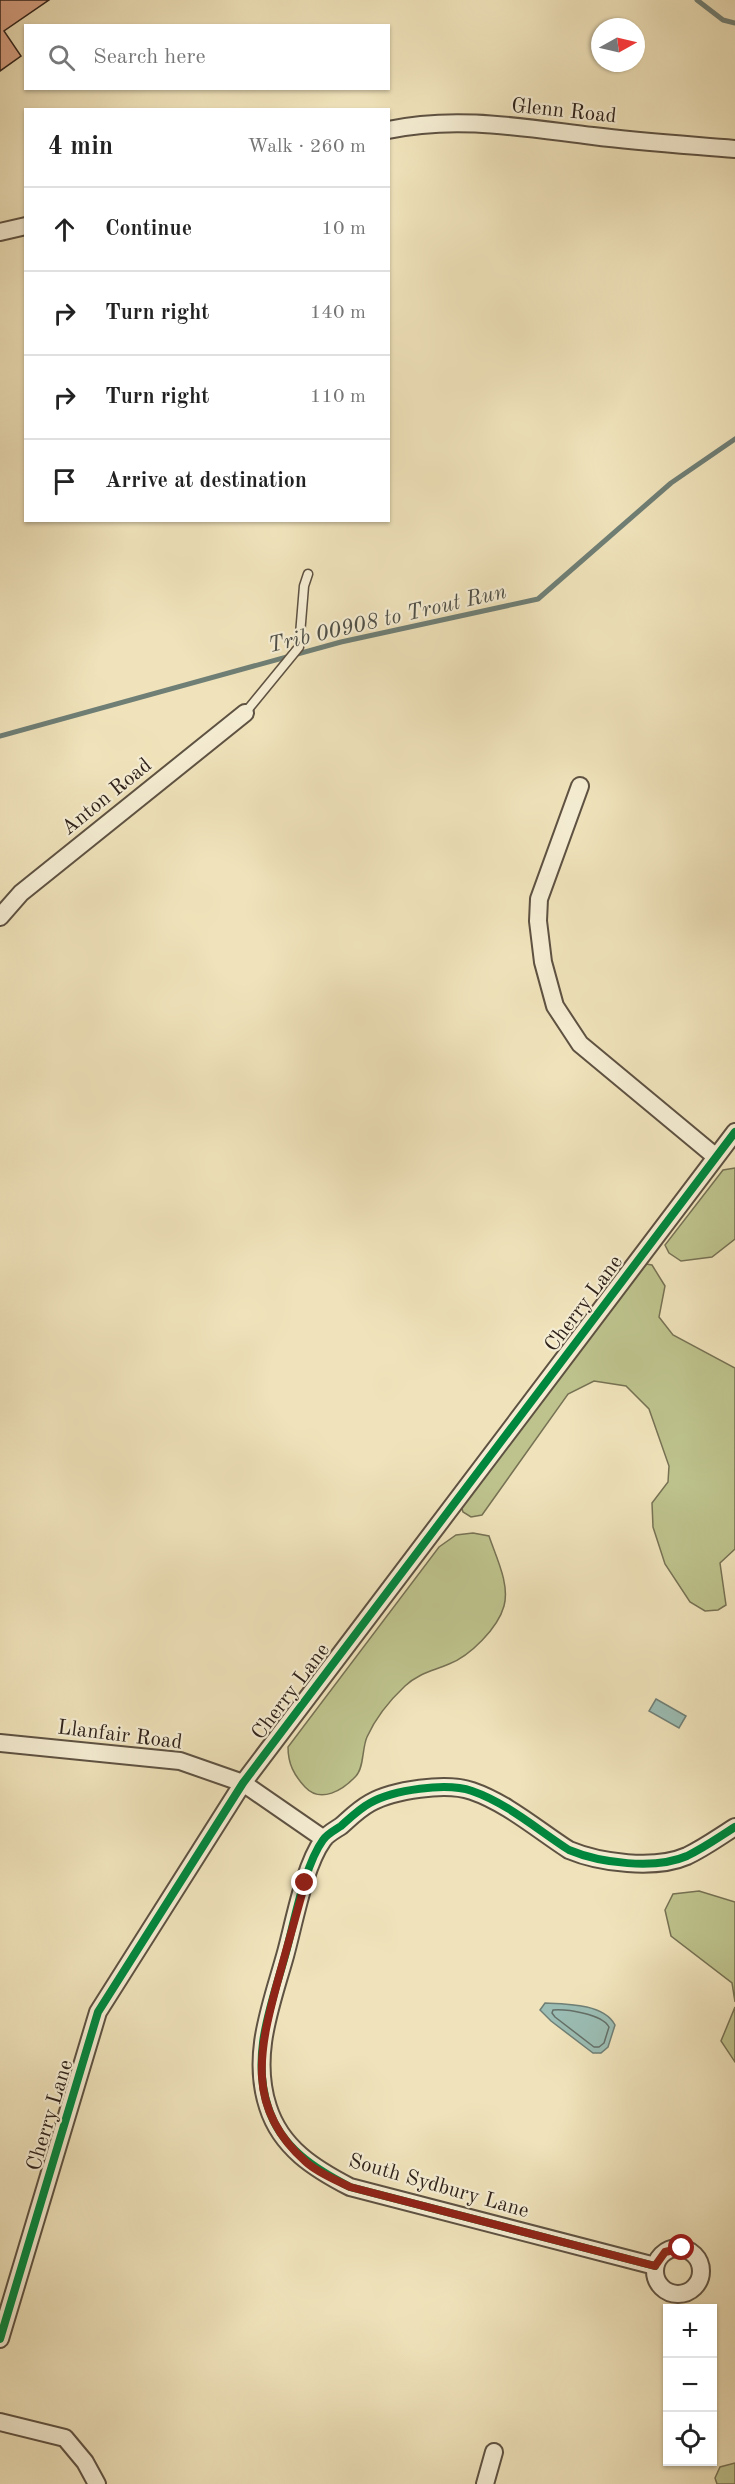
<!DOCTYPE html>
<meta charset="utf-8">
<style>
body{margin:0;font-family:"Old Standard TT",serif;background:#f6f6f6;color:#222}
.controls{position:absolute;right:18px;bottom:18px;display:grid;overflow:hidden;border-radius:0px;box-shadow:0 2px 4px #0004}
.controls button{width:54px;height:54px;display:grid;place-items:center;padding:0;border:0;border-bottom:2px solid #e0e0e0;background:#fff;color:#222;font:30px sans-serif}
.compass{position:absolute;left:591px;top:18px;width:54px;height:54px;border-radius:50%;background:#fff;box-shadow:0 2px 4px #0004;rotate:82deg}
.stop{position:absolute;width:18px;height:18px;margin:-14px;border:4px solid #8f2418;border-radius:50%;background:#fff}
.stop.end{background:#8f2418;border-color:#fff;box-shadow:0 2px 6px #0008}
.list{margin:0;padding:0;list-style:none}
h2{display:flex;justify-content:space-between;align-items:center;height:78px;margin:0;padding:0 24px;font-size:26px}
h2 small{font-size:20px;font-weight:400;color:#767676}
.list li{display:grid;grid-template-columns:39px 1fr auto;gap:18px;align-items:center;box-sizing:border-box;height:84px;padding:0 24px;border-top:2px solid #e0e0e0}
.list b{display:block;font-size:22px;white-space:nowrap}
.list em{font-size:20px;font-style:normal;color:#767676}
.icon{flex:none;width:33px;height:33px;fill:none;stroke:currentColor;stroke-width:2;stroke-linecap:round;stroke-linejoin:round}
.map{position:relative;flex:none;width:735px;height:2484px;overflow:hidden}
.search{position:absolute;background:#fff;box-shadow:0 2px 4px #0004;left:24px;top:24px;width:366px;height:66px;display:flex;align-items:center;gap:15px;box-sizing:border-box;padding:0 21px;border-radius:0px;color:#767676;font-size:22px}
.panel{position:absolute;background:#fff;box-shadow:0 2px 4px #0004;left:24px;top:108px;width:366px;height:414px;border-radius:0px}
.map>svg:first-child{display:block}
.green{fill:#bec38d;stroke:#767254;stroke-width:1.5}
.water{fill:#9bbdb4;stroke:#6f7f76;stroke-width:1.5}
.lines{fill:none;stroke-linecap:round;stroke-linejoin:round}
.shore{stroke:#646f67;stroke-width:1.5}
.stream{stroke:#6f7f76;stroke-width:5}
.building{fill:#d9a385;stroke:#2e211a;stroke-width:1.5}
.lane-casing{stroke:#5e5242;stroke-width:11}
.street-casing{stroke:#5e5242;stroke-width:20}
.lane{stroke:#f5edd3;stroke-width:8}
.street{stroke:#f5edd3;stroke-width:16}
.cycleway-casing{stroke:#f5edd3;stroke-width:11}
.cycleway{stroke:#00873e;stroke-width:8}
.route{stroke:#8f2418;stroke-width:8}
.labels{text-anchor:middle;stroke-width:4.5;stroke-linejoin:round;paint-order:stroke}
.street-label{font-size:21px;fill:#2e211a;stroke:#f5edd3}
.water-label{font-size:22px;font-style:italic;fill:#4f5048;stroke:#f5edd3}
</style>
<div class="map">
<svg width="735" height="2484" viewBox="0 0 735 2484">
<rect width="100%" height="100%" fill="#f0e3bb"/>
<filter id="stains"><feTurbulence type="fractalNoise" baseFrequency=".00333" numOctaves="4"/><feColorMatrix values="0 0 0 0 .2 0 0 0 0 .09 0 0 0 0 .02 0 0 0 .5 -.17"/></filter>
<radialGradient id="worn" r=".72"><stop offset=".6" stop-color="#630" stop-opacity="0"/><stop offset="1" stop-color="#630" stop-opacity=".3"/></radialGradient>
<!-- green -->
<path class="green" d="M 735,1168 L 735,1239 L 712,1257 L 681,1261 L 669,1253 L 665,1245 L 723,1170 Z
M 646,1264 L 652,1265 L 665,1286 L 659,1317 L 673,1335 L 735,1368 L 735,1549 L 720,1563 L 726,1605 L 718,1610 L 705,1611 L 690,1602 L 665,1564 L 653,1527 L 652,1503 L 668,1482 L 669,1466 L 649,1409 L 626,1386 L 594,1381 L 568,1394 L 482,1515 L 471,1517 L 463,1512 L 461,1506 Z
M 473,1533 L 489,1536 C 496,1557 510,1584 504,1606 C 498,1628 470,1656 449,1664 C 433,1671 419,1673 405,1686 C 389,1701 376,1717 367,1737 C 362,1748 364,1768 356,1776 C 343,1790 321,1804 305,1787 C 294,1775 288,1764 288,1747 L 439,1547 L 456,1535 Z
M 699,1891 L 735,1902 L 735,2002 L 732,1983 L 671,1936 L 665,1910 L 673,1894 Z
M 735,2007 L 735,2062 L 721,2041 Z
M 735,2463 L 735,2484 L 717,2484 L 715,2478 L 720,2467 Z"/>
<!-- water -->
<path class="water" d="M 656,1699 L 686,1716 L 679,1728 L 649,1711 Z
M 545,2003 C 567,2004 604,2004 615,2025 L 608,2047 L 601,2053 L 593,2053 L 551,2021 L 540,2010 Z"/>
<g class="lines">
<!-- shore -->
<path class="shore" d="M 553,2010 C 567,2009 602,2014 609,2027 L 604,2043 L 599,2047 L 594,2047 L 555,2017 L 552,2013 Z"/>
<!-- stream -->
<path class="stream" d="M 697,0 L 723,20 L 735,23
M 0,736 L 341,642 L 538,599 L 671,483 L 735,439"/>
</g>
<!-- building -->
<path class="building" d="M 0,0 L 49,0 L 4,31 L 21,56 L 0,71 Z"/>
<g class="lines">
<defs>
<path id="lane" d="M 245,713 L 299,647 L 304,586 L 308,574"/>
<path id="street" d="M 388,130 C 457,115 525,128 593,136 C 640,142 688,145 735,149
M 0,232 L 26,226
M 580,786 L 539,899 L 538,921 L 543,962 L 555,1006 L 580,1044 L 716,1157
M 0,917 L 21,893 L 245,713
M 0,1743 L 180,1761 L 243,1783 L 324,1839
M655 2271a23 23 0 1 1 46 0a23 23 0 1 1-46 0Z
M 655,2266 L 350,2187 C 315,2169 281,2148 268,2107 C 251,2055 271,2006 285,1956 C 294,1924 304,1866 323,1840 C 327,1834 335,1830 341,1826 C 350,1818 359,1809 370,1803 C 393,1790 446,1782 472,1791 C 507,1803 538,1830 569,1850 C 600,1863 655,1870 687,1856 C 704,1848 719,1837 735,1827
M 0,2339 L 98,2012 L 243,1783 L 735,1132
M 0,2422 L 65,2438 L 85,2462 L 97,2484
M 485,2484 L 494,2452"/>
</defs>
<!-- lane casing -->
<use href="#lane" class="lane-casing"/>
<!-- street casing -->
<use href="#street" class="street-casing"/>
<!-- lane -->
<use href="#lane" class="lane"/>
<!-- street -->
<use href="#street" class="street"/>
<defs>
<path id="cycleway" d="M 655,2266 L 350,2187 C 315,2169 281,2148 268,2107 C 251,2055 271,2006 285,1956 C 294,1924 304,1866 323,1840 C 327,1834 335,1830 341,1826 C 350,1818 359,1809 370,1803 C 393,1790 446,1782 472,1791 C 507,1803 538,1830 569,1850 C 600,1863 655,1870 687,1856 C 704,1848 719,1837 735,1827
M 0,2339 L 98,2012 L 243,1783 L 735,1132"/>
</defs>
<!-- cycleway casing -->
<use href="#cycleway" class="cycleway-casing"/>
<!-- cycleway -->
<use href="#cycleway" class="cycleway"/>
</g>
<g class="lines">
<!-- route -->
<path class="route" d="M 305,1883 C 296,1915 287,1948 278,1980 C 259,2050 245,2108 306,2162 C 318,2173 336,2180 350,2187 L 655,2266 L 665,2252 L 682,2248"/>
</g>
<g class="labels">
<!-- street labels -->
<g class="street-label">
<text transform="translate(564 110) rotate(6)" y="7">Glenn Road</text>
<text transform="translate(106 796) rotate(-39)" y="7">Anton Road</text>
<text transform="translate(583 1303) rotate(-53)" y="7">Cherry Lane</text>
<text transform="translate(290 1691) rotate(-53)" y="7">Cherry Lane</text>
<text transform="translate(120 1734) rotate(7)" y="7">Llanfair Road</text>
<text transform="translate(49 2115) rotate(-73)" y="7">Cherry Lane</text>
<text transform="translate(439 2185) rotate(16)" y="7">South Sydbury Lane</text>
</g>
<!-- water labels -->
<g class="water-label">
<text transform="translate(387 617) rotate(-13)" y="8">Trib 00908 to Trout Run</text>
</g>
</g>
<rect width="100%" height="100%" filter="url(#stains)"/>
<rect width="100%" height="100%" fill="url(#worn)"/>
</svg>
<div class="controls">
<button>+</button>
<button>−</button>
<button><svg class="icon" aria-label="locate" viewBox="0 0 24 24"><circle cx="12" cy="12" r="6"/><path d="M12 2v4M12 18v4M2 12h4M18 12h4"/></svg></button>
</div>
<svg class="compass" viewBox="-18 -18 36 36"><path d="M0-13l5 13h-10z" fill="#e53935"/><path d="M0 13l5-13h-10z" fill="#767676"/></svg>
<div class="stop" style="left:682px;top:2248px"></div>
<div class="stop end" style="left:305px;top:1883px"></div>
<div class="search"><svg class="icon" aria-label="search" viewBox="0 0 24 24"><circle cx="10" cy="10" r="6"/><path d="M15 15l6 6"/></svg>Search here</div>
<section class="panel">
<h2>4 min<small>Walk · 260 m</small></h2>
<ul class="list">
<li><svg class="icon" aria-label="ahead" viewBox="0 0 24 24"><path d="M12 20V5M6 11l6-6 6 6"/></svg><div><b>Continue</b></div><em>10 m</em></li>
<li><svg class="icon" aria-label="right" viewBox="0 0 24 24"><path d="M7 20v-9h11M14 6l5 5-5 5"/></svg><div><b>Turn right</b></div><em>140 m</em></li>
<li><svg class="icon" aria-label="right" viewBox="0 0 24 24"><path d="M7 20v-9h11M14 6l5 5-5 5"/></svg><div><b>Turn right</b></div><em>110 m</em></li>
<li><svg class="icon" aria-label="arrive" viewBox="0 0 24 24"><path d="M6 21V4h12l-3 4 3 4H6"/></svg><div><b>Arrive at destination</b></div></li>
</ul>
</section>
</div>
